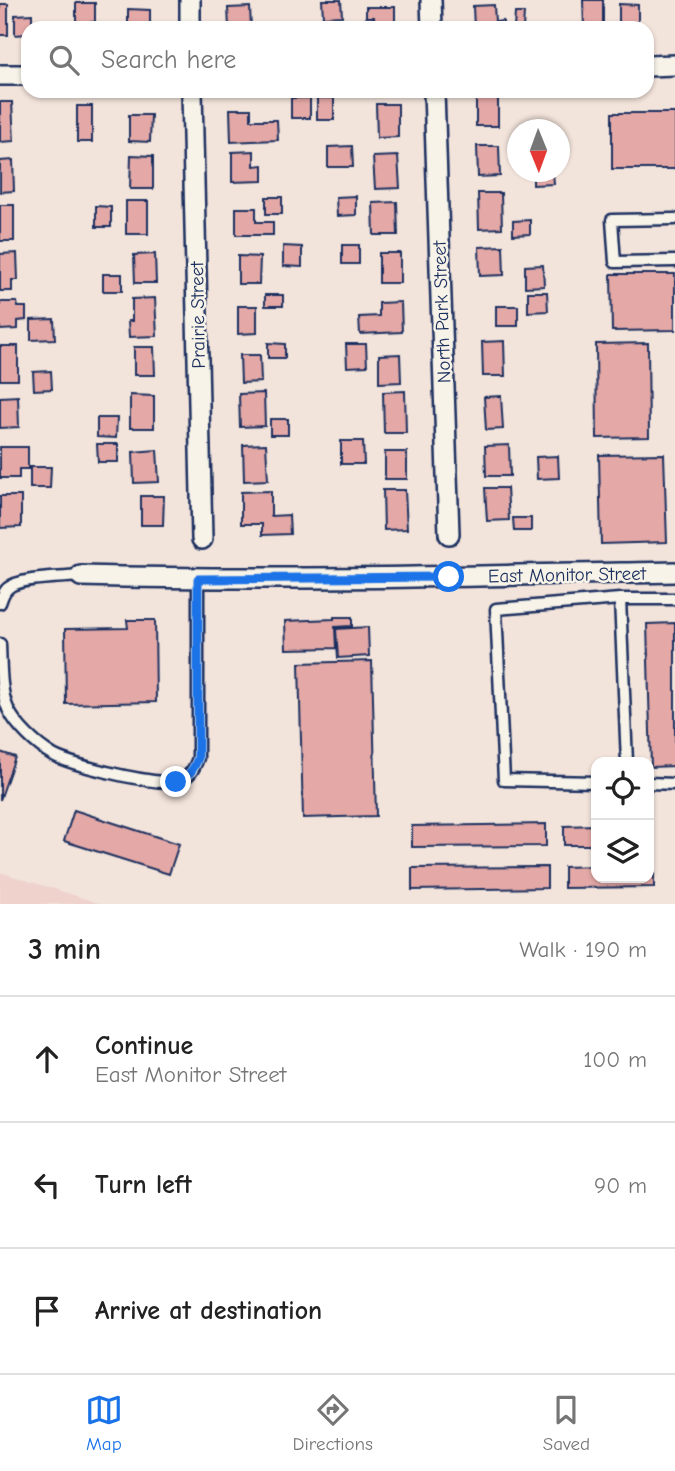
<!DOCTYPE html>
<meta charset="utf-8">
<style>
body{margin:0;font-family:"Comic Neue",sans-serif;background:#f2f2f2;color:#222}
.controls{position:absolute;right:21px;bottom:21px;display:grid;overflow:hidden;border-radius:14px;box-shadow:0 2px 5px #0004}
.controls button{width:63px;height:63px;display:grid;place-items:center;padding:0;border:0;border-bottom:2px solid #e0e0e0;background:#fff;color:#222;font:35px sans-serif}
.compass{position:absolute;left:507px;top:119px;width:63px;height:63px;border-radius:50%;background:#fff;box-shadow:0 2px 5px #0004;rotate:179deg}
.stop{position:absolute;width:21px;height:21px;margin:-16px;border:5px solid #1a73e8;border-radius:50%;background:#fff}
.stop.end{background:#1a73e8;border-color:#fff;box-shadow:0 2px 7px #0008}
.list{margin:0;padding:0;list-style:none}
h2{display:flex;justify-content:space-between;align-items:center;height:91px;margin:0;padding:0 28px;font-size:30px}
h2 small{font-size:23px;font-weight:400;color:#767676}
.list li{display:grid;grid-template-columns:46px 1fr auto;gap:21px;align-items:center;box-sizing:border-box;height:126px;padding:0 28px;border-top:2px solid #e0e0e0}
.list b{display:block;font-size:26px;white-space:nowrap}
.list p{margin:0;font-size:23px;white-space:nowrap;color:#767676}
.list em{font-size:23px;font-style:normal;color:#767676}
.icon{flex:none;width:38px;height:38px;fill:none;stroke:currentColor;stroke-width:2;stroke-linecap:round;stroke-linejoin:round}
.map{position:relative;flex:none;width:675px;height:904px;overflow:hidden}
.search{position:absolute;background:#fff;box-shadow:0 2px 5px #0004;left:21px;right:21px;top:21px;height:77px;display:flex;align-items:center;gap:18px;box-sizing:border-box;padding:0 24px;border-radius:21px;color:#767676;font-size:26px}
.sheet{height:469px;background:#fff}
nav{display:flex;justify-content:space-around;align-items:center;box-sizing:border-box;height:98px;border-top:2px solid #e0e0e0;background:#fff;font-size:19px;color:#767676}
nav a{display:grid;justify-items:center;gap:4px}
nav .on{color:#1a73e8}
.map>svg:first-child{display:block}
.built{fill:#eed2cb}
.building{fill:#e4a9a6;stroke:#1b2f5e;stroke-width:2}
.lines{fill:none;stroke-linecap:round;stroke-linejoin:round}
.service-casing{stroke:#1b2f5e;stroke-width:15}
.minor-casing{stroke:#1b2f5e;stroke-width:24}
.service{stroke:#f7f3e8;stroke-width:10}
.minor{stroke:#f7f3e8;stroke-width:19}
.route{stroke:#1a73e8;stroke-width:9}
.labels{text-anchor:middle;stroke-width:5;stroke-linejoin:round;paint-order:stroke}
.street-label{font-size:19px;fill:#1b2f5e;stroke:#f7f3e8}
</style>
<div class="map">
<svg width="675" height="904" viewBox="0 0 675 904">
<rect width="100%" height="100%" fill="#f3e4db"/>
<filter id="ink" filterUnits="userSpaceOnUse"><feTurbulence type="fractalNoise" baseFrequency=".0143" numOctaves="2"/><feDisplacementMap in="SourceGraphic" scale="14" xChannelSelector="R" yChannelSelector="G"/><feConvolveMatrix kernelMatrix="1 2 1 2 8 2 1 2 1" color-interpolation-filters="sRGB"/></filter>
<g filter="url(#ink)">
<!-- built -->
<path class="built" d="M 0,872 L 102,904 L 0,904 Z"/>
<!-- building -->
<path class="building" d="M 322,0 L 341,0 L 342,16 L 323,17 Z
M 583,0 L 603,0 L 603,27 L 584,27 Z
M 76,3 L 95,3 L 95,22 L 87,22 L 87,28 L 76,28 Z
M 0,4 L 8,4 L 8,35 L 0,35 Z
M 619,4 L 638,5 L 638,28 L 619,28 Z
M 494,5 L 495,22 L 503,21 L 503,28 L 474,28 L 473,6 Z
M 250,7 L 251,28 L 229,28 L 228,8 Z
M 366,7 L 395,7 L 395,28 L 375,28 L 374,17 L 366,17 Z
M 128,9 L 150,10 L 150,28 L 128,28 Z
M 515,13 L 524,13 L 523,28 L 514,28 Z
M 32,14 L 32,28 L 28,28 L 28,34 L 15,35 L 15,15 Z
M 476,95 L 498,95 L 498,126 L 476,126 Z
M 291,98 L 310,98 L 310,118 L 291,118 Z
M 317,98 L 334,98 L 334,120 L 317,120 Z
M 0,102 L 12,102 L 14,141 L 0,142 Z
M 376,104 L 398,104 L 398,137 L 377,138 Z
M 77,106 L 92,106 L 92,142 L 77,142 Z
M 230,109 L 251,109 L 251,120 L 277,120 L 278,140 L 231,142 Z
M 612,113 L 675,113 L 675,169 L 612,169 Z
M 129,115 L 151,115 L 150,142 L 129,141 Z
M 352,146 L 353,167 L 328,167 L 328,147 Z
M 477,146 L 499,146 L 500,176 L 478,177 Z
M 254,151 L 254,166 L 263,165 L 263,181 L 232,182 L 232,152 Z
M 131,155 L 153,156 L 153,189 L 130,189 Z
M 398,156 L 400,188 L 375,189 L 373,157 Z
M 13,160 L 14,191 L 0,192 L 0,161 Z
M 533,172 L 553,172 L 554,184 L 533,185 Z
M 478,193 L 501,193 L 502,228 L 479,229 Z
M 356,196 L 356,215 L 337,216 L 336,197 Z
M 266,197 L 282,197 L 282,214 L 266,214 Z
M 126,201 L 148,201 L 148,234 L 126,234 Z
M 397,202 L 398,235 L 374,235 L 373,203 Z
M 0,205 L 14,205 L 14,241 L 0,241 Z
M 96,206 L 111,207 L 111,227 L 96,227 Z
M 236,208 L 256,208 L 256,222 L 273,222 L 273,235 L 236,235 Z
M 530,220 L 530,234 L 513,235 L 513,221 Z
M 342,245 L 359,245 L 359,264 L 342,264 Z
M 283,246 L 302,247 L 302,267 L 283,266 Z
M 503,246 L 504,275 L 480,276 L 479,247 Z
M 17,253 L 18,280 L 12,280 L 12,291 L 0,291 L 0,254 Z
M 379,253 L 400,253 L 400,283 L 379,283 Z
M 155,254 L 156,283 L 135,283 L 134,255 Z
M 238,256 L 260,257 L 259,284 L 238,284 Z
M 543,265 L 544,286 L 525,287 L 525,266 Z
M 103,274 L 122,274 L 122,291 L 103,291 Z
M 611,274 L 675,274 L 675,330 L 612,331 Z
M 528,292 L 547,292 L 548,311 L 528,312 Z
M 265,295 L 283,295 L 283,306 L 265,306 Z
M 155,298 L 157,336 L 129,337 L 128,321 L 132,321 L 132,299 Z
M 0,302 L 17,302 L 18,307 L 26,307 L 26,320 L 18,321 L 18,329 L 0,330 Z
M 401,302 L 402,332 L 360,334 L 359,317 L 379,316 L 379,303 Z
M 238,306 L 257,306 L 257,333 L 238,334 Z
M 496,306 L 518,306 L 518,326 L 496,326 Z
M 54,319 L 55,339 L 31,340 L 31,320 Z
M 504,341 L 505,376 L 483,376 L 482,342 Z
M 268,343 L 285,344 L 285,358 L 268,358 Z
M 648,343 L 649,437 L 597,438 L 596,344 Z
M 346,344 L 366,344 L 367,366 L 347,367 Z
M 0,346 L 18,346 L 18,380 L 0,380 Z
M 134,347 L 154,347 L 155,375 L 134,375 Z
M 400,354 L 401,382 L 379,383 L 379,355 Z
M 240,355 L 260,355 L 261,382 L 241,383 Z
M 51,371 L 52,389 L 34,390 L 33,372 Z
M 405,391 L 406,433 L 384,433 L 383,392 Z
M 264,393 L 265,426 L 240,427 L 239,394 Z
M 130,395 L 154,396 L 154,428 L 130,428 Z
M 18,396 L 19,427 L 0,428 L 0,397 Z
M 501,396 L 503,429 L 486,430 L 484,397 Z
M 97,418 L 117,418 L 116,438 L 97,437 Z
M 270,419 L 288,419 L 288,435 L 270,435 Z
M 341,441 L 363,441 L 364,464 L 341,464 Z
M 97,444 L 118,444 L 118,462 L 98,462 Z
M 266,444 L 268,480 L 244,481 L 243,445 Z
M 509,445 L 510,476 L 486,476 L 485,446 Z
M 0,447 L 28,447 L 28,469 L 19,469 L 19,478 L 0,478 Z
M 157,450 L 159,482 L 134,483 L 133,452 Z
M 385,452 L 407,452 L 407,479 L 385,479 Z
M 664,454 L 667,542 L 601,544 L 599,455 Z
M 558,456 L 559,478 L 537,479 L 536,457 Z
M 30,467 L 51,467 L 50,488 L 30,488 Z
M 485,488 L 507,488 L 509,520 L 487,521 Z
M 383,490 L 405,490 L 407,529 L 384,530 Z
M 271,491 L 271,516 L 289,515 L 290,534 L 262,535 L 262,524 L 241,524 L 241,492 Z
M 0,496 L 21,496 L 21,527 L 0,528 Z
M 141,496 L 164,496 L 163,525 L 141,525 Z
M 513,518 L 531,518 L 531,531 L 514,531 Z
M 334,617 L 352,617 L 352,626 L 335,627 L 336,648 L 286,649 L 285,621 L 334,619 Z
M 127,620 L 155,620 L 156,702 L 66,704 L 65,629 L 128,628 Z
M 675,623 L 675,766 L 651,767 L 647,624 Z
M 368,627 L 369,656 L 338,658 L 336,629 Z
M 372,661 L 376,816 L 303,818 L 299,663 Z
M 0,752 L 15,757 L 0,800 Z
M 74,810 L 179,844 L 169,874 L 64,841 Z
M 546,824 L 546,846 L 412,847 L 412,826 Z
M 596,825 L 596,845 L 564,845 L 564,826 Z
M 596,866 L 596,878 L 649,878 L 649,866 L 654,866 L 654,887 L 564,888 L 564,867 Z
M 547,867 L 547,888 L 412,890 L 412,868 Z"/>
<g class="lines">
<defs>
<path id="service" d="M 675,219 L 612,220 L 615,262 L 675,261
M 620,599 L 627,762
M 0,603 C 2,598 3,592 8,588 C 20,577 63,578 81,576
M 0,644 C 1,665 0,690 8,709 C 16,726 36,745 53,755 C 71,765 160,787 178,781 C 190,777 194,769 198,758 L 198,579
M 596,782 L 504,780 L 496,609 L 620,599 L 675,599
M 649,783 L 675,784"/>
<path id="minor" d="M 190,0 L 190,28
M 431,0 L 432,28
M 647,66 L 675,65
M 0,75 L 28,75
M 192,91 L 202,539
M 434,91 L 449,534
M 81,576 C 279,581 477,576 675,572"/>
</defs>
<!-- service casing -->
<use href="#service" class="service-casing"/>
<!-- minor casing -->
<use href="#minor" class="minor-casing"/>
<!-- service -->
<use href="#service" class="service"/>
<!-- minor -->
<use href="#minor" class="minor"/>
</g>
</g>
<g class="lines" filter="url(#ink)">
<!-- route -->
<path class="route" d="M 176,782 C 189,776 193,771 198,758 L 198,579 L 449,577"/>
</g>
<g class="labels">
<!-- street labels -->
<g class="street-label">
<text transform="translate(441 312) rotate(-92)" y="7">North Park Street</text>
<text transform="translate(197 315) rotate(-91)" y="7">Prairie Street</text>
<text transform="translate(567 574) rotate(-1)" y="7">East Monitor Street</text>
</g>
</g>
</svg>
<div class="controls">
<button><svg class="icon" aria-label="locate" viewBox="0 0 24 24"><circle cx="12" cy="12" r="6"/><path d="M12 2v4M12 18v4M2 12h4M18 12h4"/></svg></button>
<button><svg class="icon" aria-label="layers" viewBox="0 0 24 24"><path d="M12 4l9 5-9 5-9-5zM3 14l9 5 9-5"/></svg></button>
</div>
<svg class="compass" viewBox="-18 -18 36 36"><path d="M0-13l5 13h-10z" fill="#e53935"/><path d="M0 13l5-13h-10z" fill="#767676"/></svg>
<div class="stop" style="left:449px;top:577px"></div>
<div class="stop end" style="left:176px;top:782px"></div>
<div class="search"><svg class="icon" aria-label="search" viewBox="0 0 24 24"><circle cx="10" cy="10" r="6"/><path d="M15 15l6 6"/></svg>Search here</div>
</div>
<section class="sheet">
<h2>3 min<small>Walk · 190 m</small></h2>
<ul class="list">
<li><svg class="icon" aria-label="ahead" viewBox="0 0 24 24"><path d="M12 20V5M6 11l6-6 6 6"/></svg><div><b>Continue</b><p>East Monitor Street</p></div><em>100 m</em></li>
<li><svg class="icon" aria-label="left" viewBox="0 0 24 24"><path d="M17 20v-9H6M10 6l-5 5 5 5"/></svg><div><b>Turn left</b></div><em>90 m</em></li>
<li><svg class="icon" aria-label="arrive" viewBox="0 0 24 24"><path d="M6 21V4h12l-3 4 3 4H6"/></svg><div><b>Arrive at destination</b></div></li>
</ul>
</section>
<nav>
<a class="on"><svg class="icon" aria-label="map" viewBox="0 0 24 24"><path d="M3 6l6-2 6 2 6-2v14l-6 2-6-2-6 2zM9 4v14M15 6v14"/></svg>Map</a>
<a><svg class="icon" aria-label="directions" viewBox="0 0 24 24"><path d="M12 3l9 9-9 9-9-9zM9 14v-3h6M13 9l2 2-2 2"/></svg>Directions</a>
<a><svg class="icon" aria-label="saved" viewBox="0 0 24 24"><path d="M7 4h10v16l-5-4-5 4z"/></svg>Saved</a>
</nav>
